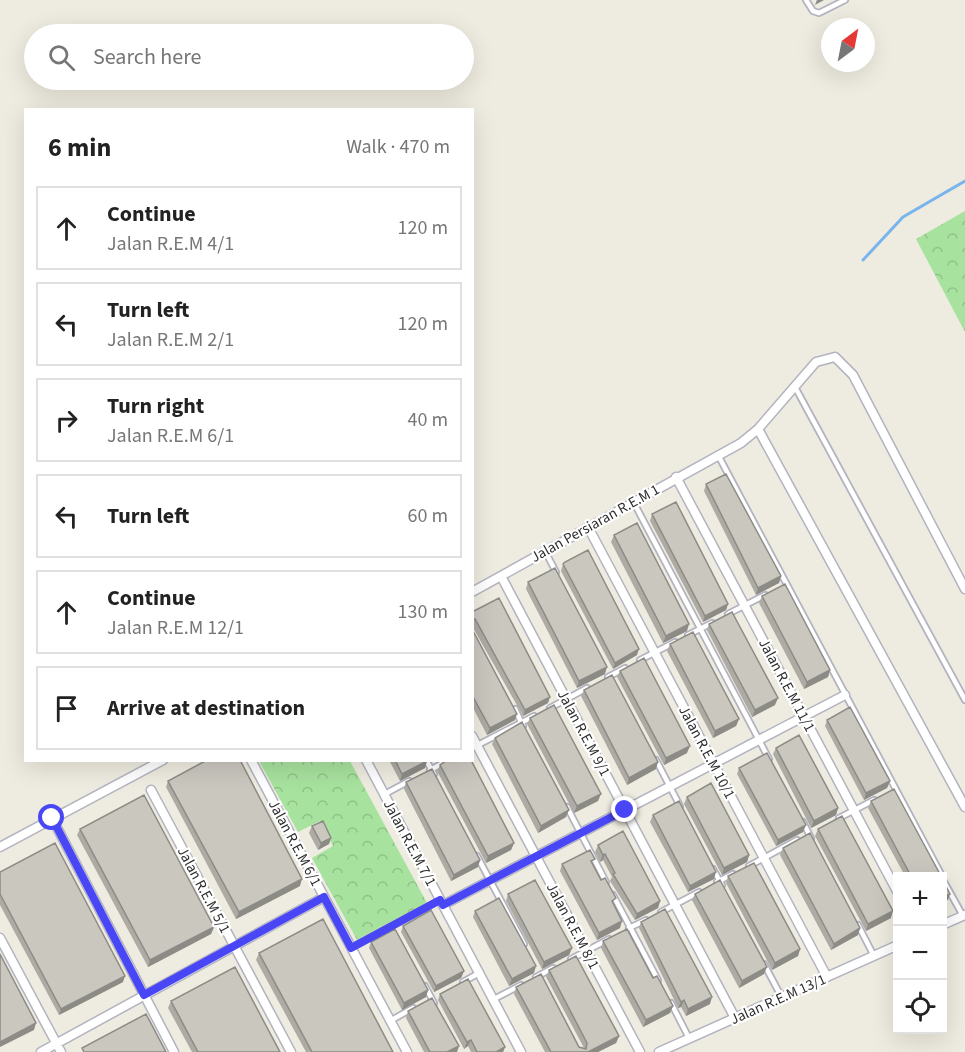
<!DOCTYPE html>
<meta charset="utf-8">
<style>
body{margin:0;font-family:"Source Sans 3",sans-serif;background:#f2f2f2;color:#222}
.controls{position:absolute;right:18px;bottom:18px;display:grid;overflow:hidden;border-radius:0px;box-shadow:0 6px 24px #0002}
.controls button{width:54px;height:54px;display:grid;place-items:center;padding:0;border:0;border-bottom:2px solid #e0e0e0;background:#fff;color:#222;font:30px sans-serif}
.compass{position:absolute;left:821px;top:18px;width:54px;height:54px;border-radius:50%;background:#fff;box-shadow:0 6px 24px #0002;rotate:32deg}
.stop{position:absolute;width:18px;height:18px;margin:-14px;border:4px solid #4946f5;border-radius:50%;background:#fff}
.stop.end{background:#4946f5;border-color:#fff;box-shadow:0 2px 6px #0008}
.list{margin:0;padding:0;list-style:none}
h2{display:flex;justify-content:space-between;align-items:center;height:78px;margin:0;padding:0 24px;font-size:26px}
h2 small{font-size:20px;font-weight:400;color:#767676}
.list li{display:grid;grid-template-columns:39px 1fr auto;gap:18px;align-items:center;box-sizing:border-box;height:84px;margin:0 12px 12px;padding:0 12px;border:2px solid #e0e0e0;border-radius:0px}
.list b{display:block;font-size:22px;white-space:nowrap}
.list p{margin:0;font-size:20px;white-space:nowrap;color:#767676}
.list em{font-size:20px;font-style:normal;color:#767676}
.icon{flex:none;width:33px;height:33px;fill:none;stroke:currentColor;stroke-width:2;stroke-linecap:round;stroke-linejoin:round}
.map{position:relative;flex:none;width:965px;height:1052px;overflow:hidden}
.search{position:absolute;background:#fff;box-shadow:0 6px 24px #0002;left:24px;top:24px;width:450px;height:66px;display:flex;align-items:center;gap:15px;box-sizing:border-box;padding:0 21px;border-radius:33px;color:#767676;font-size:22px}
.panel{position:absolute;background:#fff;box-shadow:0 6px 24px #0002;left:24px;top:108px;width:450px;height:654px;border-radius:0px}
.map>svg:first-child{display:block}
.park{fill:url(#park-crowns)}
.lines{fill:none;stroke-linecap:round;stroke-linejoin:round}
.stream{stroke:#77b5ec;stroke-width:3}
.service-casing{stroke:#b3b3c0;stroke-width:8}
.minor-casing{stroke:#b3b3c0;stroke-width:11}
.service{stroke:#fff;stroke-width:4.5}
.minor{stroke:#fff;stroke-width:8}
.wall{fill:#aeaba4}
.shaded-wall{fill:#8d8b86}
.building{fill:#cac7bf;stroke:#8d8b86;stroke-width:1.5}
.route{stroke:#4946f5;stroke-width:8}
.labels{text-anchor:middle;stroke-width:4.5;stroke-linejoin:round;paint-order:stroke}
.street-label{font-size:15px;fill:#2d2d2d;stroke:#fff}
</style>
<div class="map">
<svg width="965" height="1052" viewBox="0 0 965 1052">
<defs>
<pattern id="park-crowns" width="20" height="18" patternUnits="userSpaceOnUse" patternTransform="scale(1.5)"><rect width="20" height="18" fill="#a7e29e"/><path d="M2 6a3 3 0 1 1 6 0M12 15a3 3 0 1 1 6 0" fill="none" stroke="#90c288"/></pattern>
</defs>
<rect width="100%" height="100%" fill="#eeebe0"/>
<!-- park -->
<path class="park" d="M 965,211 L 965,332 L 916,239 Z
M 259,761 L 350,761 L 427,903 L 357,940 L 312,858 L 333,846 L 320,821 L 298,832 Z"/>
<g class="lines">
<!-- stream -->
<path class="stream" d="M 863,260 L 903,217 L 965,181"/>
<defs>
<path id="service" d="M 806,0 L 813,11 L 819,13 L 845,0
M 795,387 L 965,700
M 718,455 L 942,876
M 633,501 L 769,759
M 545,551 L 556,572
M 728,614 L 765,595
M 688,635 L 712,623
M 640,660 L 675,642
M 608,677 L 625,668
M 550,708 L 587,688
M 515,709 L 523,726
M 472,748 L 534,716
M 426,760 L 434,774
M 656,760 L 680,806
M 430,770 L 449,760
M 385,794 L 409,781
M 567,807 L 606,882
M 839,818 L 874,800
M 803,822 L 811,838
M 477,856 L 524,944
M 749,866 L 797,840
M 713,869 L 722,885
M 942,878 L 963,916
M 717,882 L 733,874
M 613,895 L 658,980
M 661,912 L 699,892
M 858,925 L 874,956
M 629,928 L 646,920
M 351,948 L 440,900
M 571,959 L 609,939
M 764,964 L 781,996
M 536,977 L 553,968
M 463,982 L 479,973
M 425,986 L 434,1003
M 494,999 L 521,985
M 671,1003 L 689,1038
M 390,1021 L 413,1008"/>
<path id="minor" d="M 758,429 L 965,807
M 676,477 L 898,893
M 588,527 L 827,977
M 501,576 L 735,1018
M 472,592 L 741,443 L 758,429 L 816,362 L 835,357 L 853,375 L 965,589
M 472,736 L 640,1052
M 251,760 L 407,1052
M 366,760 L 521,1052
M 151,790 L 291,1052
M 52,818 L 174,1052
M 0,847 L 163,760
M 443,905 L 845,695
M 942,925 L 965,915
M 0,938 L 61,1052
M 41,1052 L 324,897
M 659,1052 L 898,945"/>
</defs>
<!-- service casing -->
<use href="#service" class="service-casing"/>
<!-- minor casing -->
<use href="#minor" class="minor-casing"/>
<!-- service -->
<use href="#service" class="service"/>
<!-- minor -->
<use href="#minor" class="minor"/>
</g>
<!-- wall -->
<path class="wall" d="M 706,484 L 781,576 L 779,583 L 756,595 L 704,491 Z
M 652,514 L 728,604 L 726,610 L 703,622 L 650,521 Z
M 614,535 L 687,631 L 663,643 L 611,542 Z
M 563,564 L 637,655 L 613,669 L 561,571 Z
M 528,582 L 605,674 L 577,688 L 526,589 Z
M 762,596 L 830,670 L 828,677 L 804,689 L 759,603 Z
M 472,612 L 548,703 L 523,716 L 472,626 Z
M 709,624 L 775,705 L 752,717 L 707,630 Z
M 472,629 L 515,720 L 487,735 L 472,706 Z
M 670,644 L 739,719 L 736,726 L 713,738 L 667,651 Z
M 620,671 L 687,753 L 664,765 L 617,677 Z
M 584,690 L 656,769 L 627,785 L 581,696 Z
M 530,718 L 598,801 L 574,813 L 527,724 Z
M 827,720 L 890,781 L 887,788 L 864,800 L 825,726 Z
M 495,738 L 566,817 L 538,833 L 492,744 Z
M 776,748 L 838,808 L 836,815 L 811,828 L 773,754 Z
M 389,760 L 427,760 L 425,768 L 400,781 Z
M 440,765 L 514,843 L 511,850 L 486,863 L 437,771 Z
M 739,768 L 803,832 L 776,846 L 737,774 Z
M 168,781 L 300,886 L 236,919 L 166,787 Z
M 406,782 L 480,860 L 478,867 L 451,881 L 404,789 Z
M 687,797 L 749,855 L 747,862 L 722,875 L 684,804 Z
M 871,801 L 941,876 L 905,876 L 868,808 Z
M 653,815 L 714,879 L 688,892 L 650,822 Z
M 312,826 L 331,838 L 329,844 L 318,850 L 309,833 Z
M 80,829 L 214,927 L 211,934 L 148,967 L 77,835 Z
M 818,829 L 891,918 L 866,931 L 815,836 Z
M 598,845 L 660,901 L 658,908 L 635,920 L 610,881 L 612,877 L 603,860 L 600,862 L 595,852 Z
M 783,848 L 860,928 L 858,935 L 831,950 L 780,855 Z
M 562,864 L 593,865 L 614,904 L 620,928 L 597,940 L 560,871 Z
M 0,872 L 123,982 L 59,1015 L 0,905 Z
M 728,876 L 800,949 L 798,956 L 772,970 L 726,883 Z
M 508,894 L 572,948 L 569,955 L 542,969 L 506,901 Z
M 695,894 L 764,974 L 739,988 L 692,900 Z
M 475,911 L 534,973 L 509,986 L 473,917 Z
M 641,922 L 710,1004 L 686,1016 L 681,1007 L 678,1008 L 639,928 Z
M 403,926 L 464,971 L 461,978 L 434,992 L 401,932 Z
M 603,941 L 673,1006 L 670,1013 L 643,1027 L 601,948 Z
M 371,942 L 428,990 L 426,997 L 402,1010 L 369,948 Z
M 259,953 L 393,1052 L 306,1052 L 256,960 Z
M 549,970 L 619,1036 L 616,1043 L 598,1052 L 545,1052 L 514,994 L 516,987 L 579,1047 L 584,1048 L 546,977 Z
M 440,994 L 505,1047 L 503,1052 L 471,1052 L 468,1046 L 464,1049 L 438,1000 Z
M 171,1001 L 280,1052 L 192,1052 L 168,1008 Z
M 408,1011 L 457,1052 L 424,1052 L 406,1018 Z"/>
<!-- shaded-wall -->
<path class="shaded-wall" d="M 817,0 L 824,0 L 815,5 Z
M 781,576 L 779,583 L 756,595 L 758,588 Z
M 728,604 L 726,610 L 703,622 L 705,616 Z
M 689,624 L 687,631 L 663,643 L 666,636 Z
M 639,649 L 637,655 L 613,669 L 615,663 Z
M 607,667 L 605,674 L 577,688 L 579,681 Z
M 830,670 L 828,677 L 804,689 L 807,682 Z
M 550,697 L 548,703 L 523,716 L 525,710 Z
M 778,698 L 775,705 L 752,717 L 755,710 Z
M 517,714 L 515,720 L 487,735 L 490,728 Z
M 739,719 L 736,726 L 713,738 L 715,731 Z
M 690,746 L 687,753 L 664,765 L 666,758 Z
M 427,761 L 425,768 L 400,781 L 402,774 Z
M 658,762 L 656,769 L 627,785 L 629,778 Z
M 890,781 L 887,788 L 864,800 L 866,793 Z
M 601,794 L 598,801 L 574,813 L 577,806 Z
M 838,808 L 836,815 L 811,828 L 814,821 Z
M 569,810 L 566,817 L 538,833 L 541,826 Z
M 806,825 L 803,832 L 776,846 L 778,840 Z
M 331,838 L 329,844 L 318,850 L 321,843 Z
M 514,843 L 511,850 L 486,863 L 488,856 Z
M 605,854 L 603,860 L 600,862 L 603,855 Z
M 749,855 L 747,862 L 722,875 L 724,868 Z
M 480,860 L 478,867 L 451,881 L 454,875 Z
M 716,872 L 714,879 L 688,892 L 690,886 Z
M 302,879 L 300,886 L 236,919 L 239,912 Z
M 950,894 L 948,900 L 942,903 L 942,897 Z
M 660,901 L 658,908 L 635,920 L 637,914 Z
M 893,911 L 891,918 L 866,931 L 868,924 Z
M 622,921 L 620,928 L 597,940 L 599,933 Z
M 214,927 L 211,934 L 148,967 L 150,960 Z
M 860,928 L 858,935 L 831,950 L 834,944 Z
M 572,948 L 569,955 L 542,969 L 544,962 Z
M 800,949 L 798,956 L 772,970 L 775,963 Z
M 536,966 L 534,973 L 509,986 L 512,979 Z
M 767,967 L 764,974 L 739,988 L 742,981 Z
M 464,971 L 461,978 L 434,992 L 436,986 Z
M 125,976 L 123,982 L 59,1015 L 61,1009 Z
M 428,990 L 426,997 L 402,1010 L 404,1003 Z
M 712,997 L 710,1004 L 686,1016 L 688,1009 Z
M 684,1000 L 681,1007 L 678,1008 L 681,1002 Z
M 673,1006 L 670,1013 L 643,1027 L 646,1020 Z
M 36,1023 L 34,1030 L 0,1047 L 0,1042 Z
M 619,1036 L 616,1043 L 598,1052 L 588,1052 Z
M 471,1040 L 468,1046 L 464,1049 L 467,1042 Z
M 459,1046 L 457,1052 L 447,1052 Z
M 505,1047 L 503,1052 L 496,1052 Z"/>
<!-- building -->
<path class="building" d="M 726,474 L 781,576 L 758,588 L 706,484 Z
M 676,502 L 728,604 L 705,616 L 652,514 Z
M 637,523 L 689,624 L 666,636 L 614,535 Z
M 588,550 L 639,649 L 615,663 L 563,564 L 565,562 Z
M 555,568 L 607,667 L 579,681 L 528,582 Z
M 785,584 L 830,670 L 807,682 L 762,596 Z
M 499,598 L 550,697 L 525,710 L 475,619 L 472,620 L 472,612 Z
M 732,612 L 778,698 L 755,710 L 709,624 Z
M 472,629 L 517,714 L 490,728 L 472,695 Z
M 693,632 L 739,719 L 715,731 L 670,644 Z
M 644,658 L 690,746 L 666,758 L 620,671 Z
M 612,675 L 658,762 L 629,778 L 584,690 Z
M 554,705 L 601,794 L 577,806 L 530,718 Z
M 850,707 L 890,781 L 866,793 L 827,720 Z
M 522,722 L 569,810 L 541,826 L 495,738 Z
M 799,735 L 838,808 L 814,821 L 776,748 Z
M 767,753 L 806,825 L 778,840 L 739,768 Z
M 207,760 L 240,760 L 302,879 L 239,912 L 168,781 Z
M 395,760 L 427,760 L 427,761 L 402,774 Z
M 447,760 L 471,760 L 514,843 L 488,856 L 440,765 Z
M 432,769 L 480,860 L 454,875 L 406,782 Z
M 711,783 L 749,855 L 724,868 L 687,797 Z
M 894,789 L 941,876 L 911,876 L 871,801 Z
M 144,795 L 214,927 L 150,960 L 80,829 Z
M 679,801 L 716,872 L 690,886 L 653,815 Z
M 842,816 L 893,911 L 868,924 L 818,829 Z
M 323,821 L 331,838 L 321,843 L 312,826 Z
M 623,831 L 660,901 L 637,914 L 613,874 L 615,873 L 605,854 L 603,855 L 598,845 Z
M 810,833 L 860,928 L 834,944 L 783,848 Z
M 55,843 L 125,976 L 61,1009 L 0,894 L 0,872 Z
M 590,850 L 595,859 L 591,861 L 601,880 L 605,878 L 616,898 L 612,901 L 622,921 L 599,933 L 562,864 Z
M 754,863 L 800,949 L 775,963 L 728,876 Z
M 942,879 L 950,894 L 942,897 Z
M 535,880 L 572,948 L 544,962 L 508,894 Z
M 720,880 L 767,967 L 742,981 L 695,894 Z
M 499,898 L 536,966 L 512,979 L 475,911 Z
M 665,909 L 712,997 L 688,1009 L 684,1000 L 681,1002 L 641,922 Z
M 431,910 L 464,971 L 436,986 L 403,926 Z
M 323,919 L 393,1052 L 312,1052 L 259,953 Z
M 395,929 L 428,990 L 404,1003 L 371,942 Z
M 627,929 L 653,978 L 657,976 L 673,1006 L 646,1020 L 603,941 Z
M 0,954 L 36,1023 L 0,1042 Z
M 576,956 L 619,1036 L 588,1052 L 551,1052 L 516,987 L 541,974 L 579,1047 L 586,1049 L 587,1043 L 549,970 Z
M 235,967 L 280,1052 L 198,1052 L 171,1001 Z
M 468,979 L 505,1047 L 496,1052 L 477,1052 L 471,1040 L 467,1042 L 440,994 Z
M 432,998 L 459,1046 L 447,1052 L 430,1052 L 408,1011 Z
M 146,1014 L 166,1052 L 84,1052 L 82,1048 Z"/>
<g class="lines">
<!-- route -->
<path class="route" d="M 52,818 L 144,995 L 324,897 L 351,948 L 440,900 L 443,905 L 625,810"/>
</g>
<g class="labels">
<!-- street labels -->
<g class="street-label">
<text transform="translate(595 523) rotate(-29)" y="5">Jalan Persiaran R.E.M 1</text>
<text transform="translate(787 685) rotate(62)" y="5">Jalan R.E.M 11/1</text>
<text transform="translate(584 733) rotate(62)" y="5">Jalan R.E.M 9/1</text>
<text transform="translate(707 752) rotate(62)" y="5">Jalan R.E.M 10/1</text>
<text transform="translate(295 843) rotate(62)" y="5">Jalan R.E.M 6/1</text>
<text transform="translate(410 843) rotate(62)" y="5">Jalan R.E.M 7/1</text>
<text transform="translate(204 890) rotate(62)" y="5">Jalan R.E.M 5/1</text>
<text transform="translate(573 926) rotate(62)" y="5">Jalan R.E.M 8/1</text>
<text transform="translate(778 999) rotate(-24)" y="5">Jalan R.E.M 13/1</text>
</g>
</g>
</svg>
<div class="controls">
<button>+</button>
<button>−</button>
<button><svg class="icon" aria-label="locate" viewBox="0 0 24 24"><circle cx="12" cy="12" r="6"/><path d="M12 2v4M12 18v4M2 12h4M18 12h4"/></svg></button>
</div>
<svg class="compass" viewBox="-18 -18 36 36"><path d="M0-13l5 13h-10z" fill="#e53935"/><path d="M0 13l5-13h-10z" fill="#767676"/></svg>
<div class="stop" style="left:52px;top:818px"></div>
<div class="stop end" style="left:625px;top:810px"></div>
<div class="search"><svg class="icon" aria-label="search" viewBox="0 0 24 24"><circle cx="10" cy="10" r="6"/><path d="M15 15l6 6"/></svg>Search here</div>
<section class="panel">
<h2>6 min<small>Walk · 470 m</small></h2>
<ul class="list">
<li><svg class="icon" aria-label="ahead" viewBox="0 0 24 24"><path d="M12 20V5M6 11l6-6 6 6"/></svg><div><b>Continue</b><p>Jalan R.E.M 4/1</p></div><em>120 m</em></li>
<li><svg class="icon" aria-label="left" viewBox="0 0 24 24"><path d="M17 20v-9H6M10 6l-5 5 5 5"/></svg><div><b>Turn left</b><p>Jalan R.E.M 2/1</p></div><em>120 m</em></li>
<li><svg class="icon" aria-label="right" viewBox="0 0 24 24"><path d="M7 20v-9h11M14 6l5 5-5 5"/></svg><div><b>Turn right</b><p>Jalan R.E.M 6/1</p></div><em>40 m</em></li>
<li><svg class="icon" aria-label="left" viewBox="0 0 24 24"><path d="M17 20v-9H6M10 6l-5 5 5 5"/></svg><div><b>Turn left</b></div><em>60 m</em></li>
<li><svg class="icon" aria-label="ahead" viewBox="0 0 24 24"><path d="M12 20V5M6 11l6-6 6 6"/></svg><div><b>Continue</b><p>Jalan R.E.M 12/1</p></div><em>130 m</em></li>
<li><svg class="icon" aria-label="arrive" viewBox="0 0 24 24"><path d="M6 21V4h12l-3 4 3 4H6"/></svg><div><b>Arrive at destination</b></div></li>
</ul>
</section>
</div>
